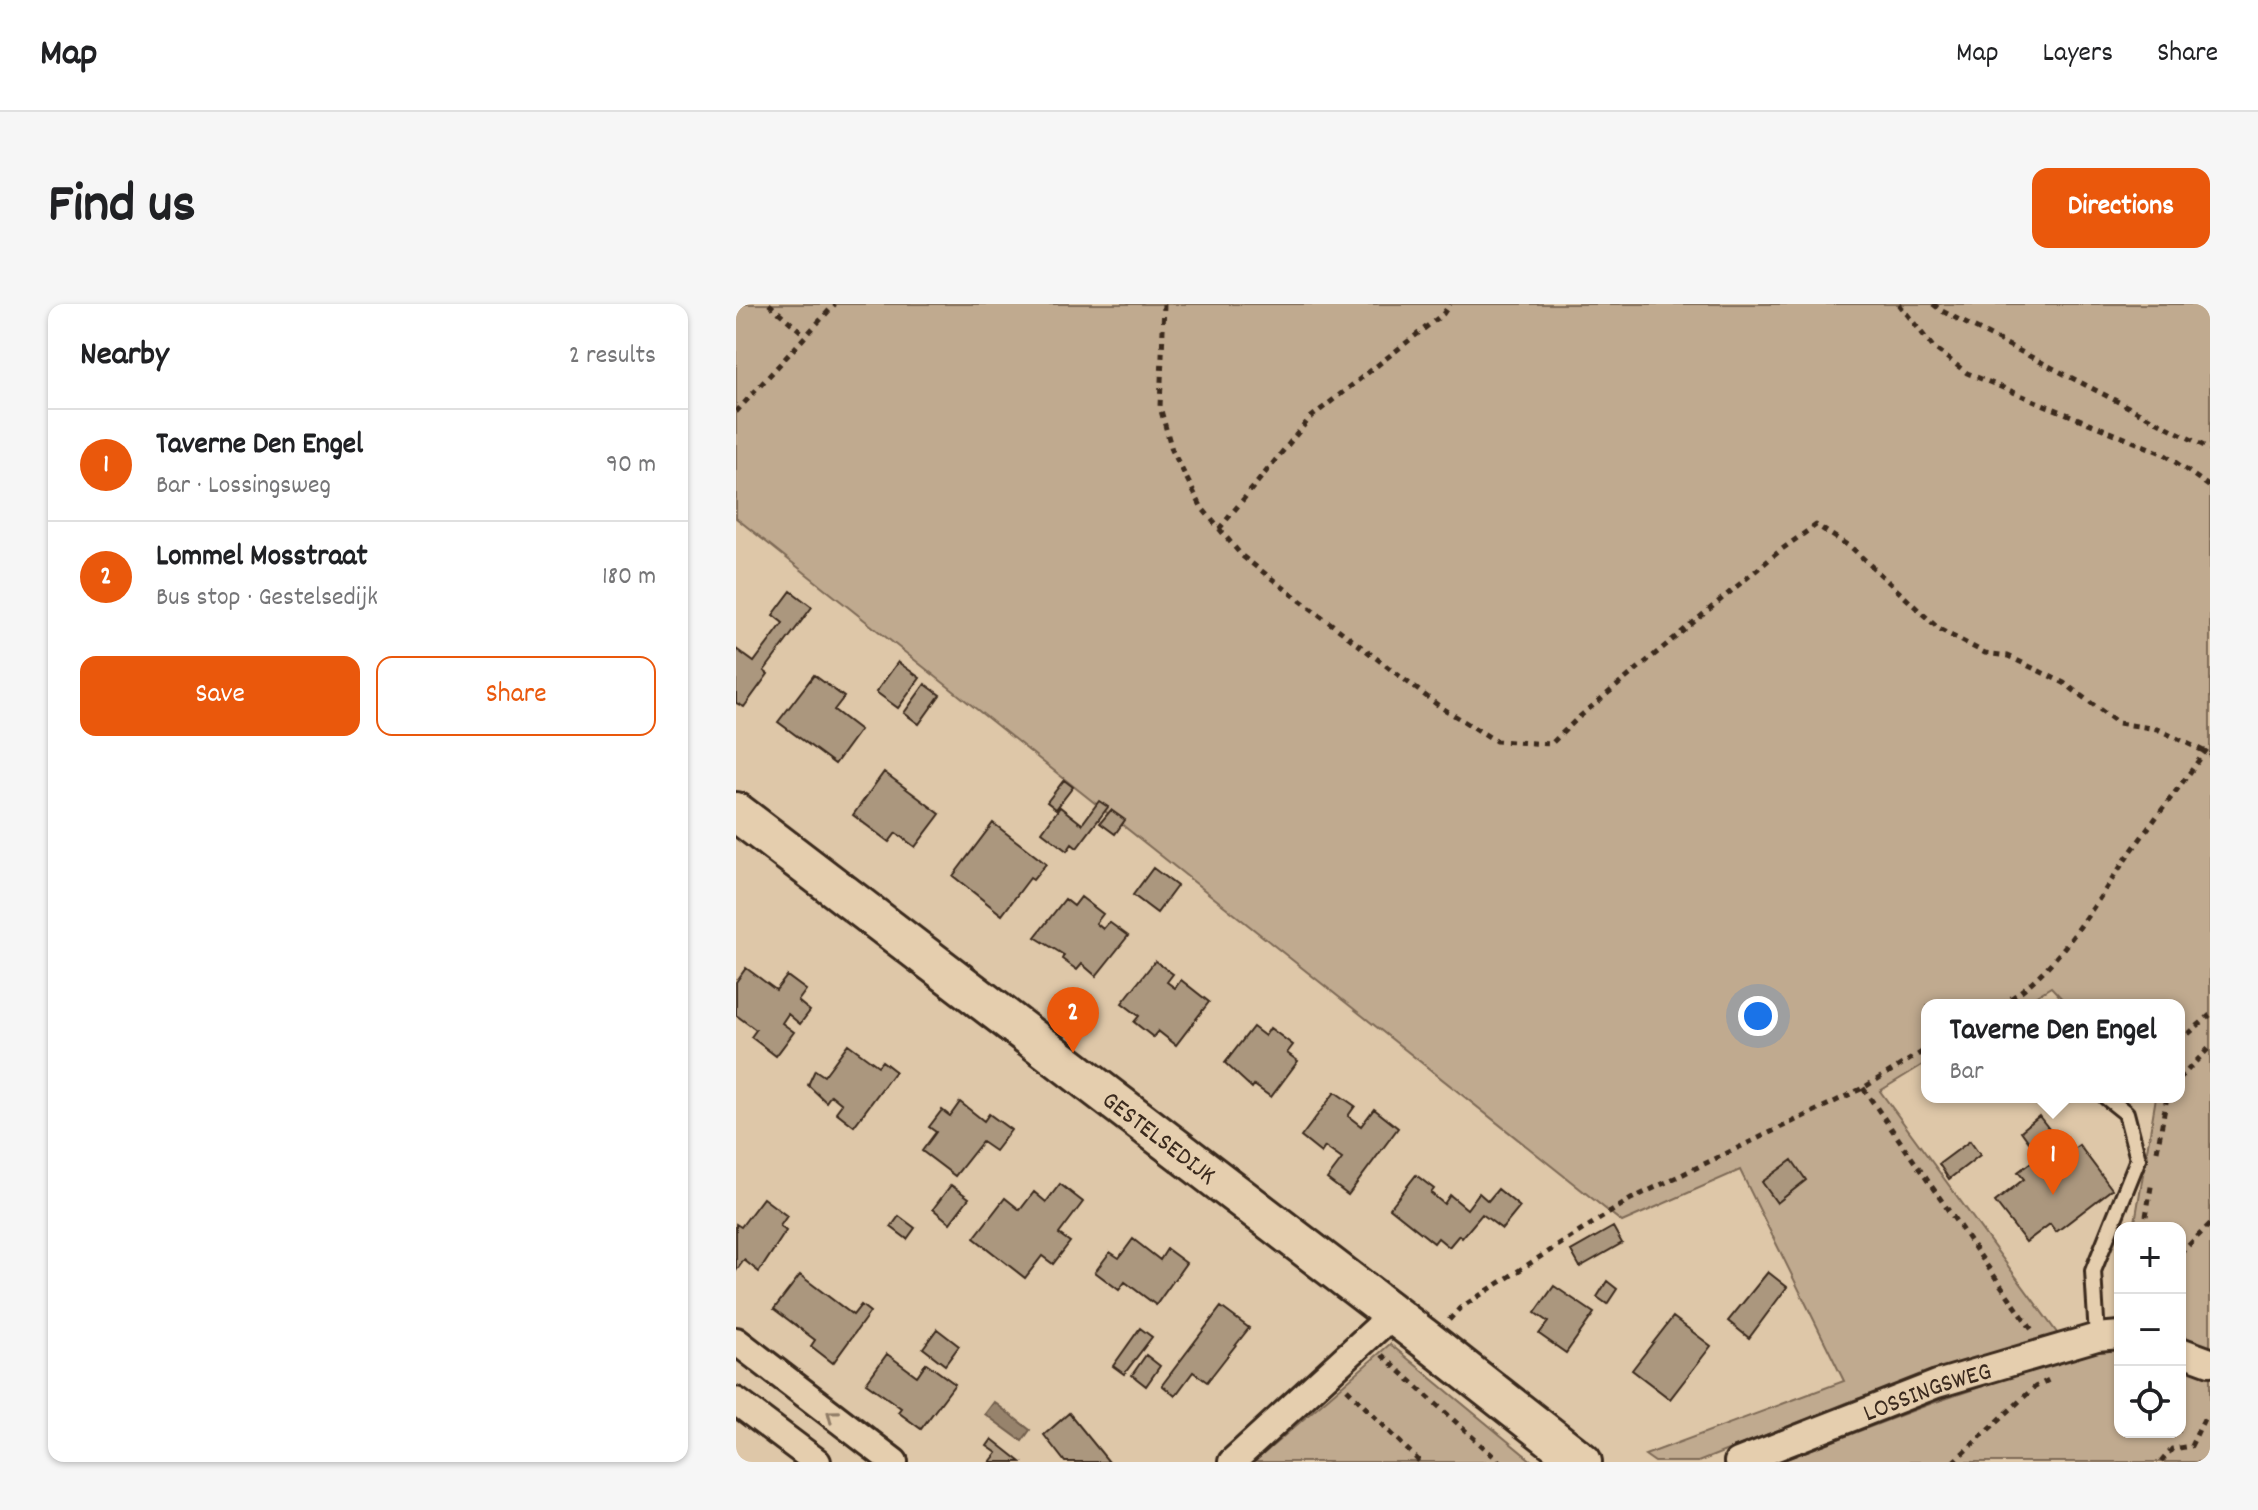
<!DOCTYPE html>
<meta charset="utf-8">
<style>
body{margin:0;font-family:Dekko,sans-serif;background:#f6f6f6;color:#202124}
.controls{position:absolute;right:24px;bottom:24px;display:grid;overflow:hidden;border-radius:16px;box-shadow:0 2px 6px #0004}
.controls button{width:72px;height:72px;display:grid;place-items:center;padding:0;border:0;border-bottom:2px solid #e0e0e0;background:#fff;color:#202124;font:40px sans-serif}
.you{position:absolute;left:1022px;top:712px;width:28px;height:28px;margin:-20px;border:6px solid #fff;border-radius:50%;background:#1a73e8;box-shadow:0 0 0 12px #1a73e833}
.badge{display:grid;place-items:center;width:52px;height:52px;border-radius:50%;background:#ea580c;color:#fff;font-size:26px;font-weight:700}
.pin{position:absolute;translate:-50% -66px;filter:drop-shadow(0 2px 4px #0008)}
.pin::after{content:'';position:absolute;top:42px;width:28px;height:24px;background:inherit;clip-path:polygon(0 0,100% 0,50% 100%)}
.popup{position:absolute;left:1185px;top:695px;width:264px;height:104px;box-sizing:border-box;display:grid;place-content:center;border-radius:16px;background:#fff;filter:drop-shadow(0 2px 6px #0005);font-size:26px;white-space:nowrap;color:#757577}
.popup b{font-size:30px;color:#202124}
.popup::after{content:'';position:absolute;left:50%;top:100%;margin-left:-16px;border:16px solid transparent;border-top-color:#fff}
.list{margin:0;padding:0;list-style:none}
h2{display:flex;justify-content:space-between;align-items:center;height:104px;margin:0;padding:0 32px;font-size:34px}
h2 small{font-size:26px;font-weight:400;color:#757577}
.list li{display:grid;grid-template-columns:52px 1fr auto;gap:24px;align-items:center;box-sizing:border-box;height:112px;padding:0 32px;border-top:2px solid #e0e0e0}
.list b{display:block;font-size:30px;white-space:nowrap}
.list p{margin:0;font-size:26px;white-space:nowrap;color:#757577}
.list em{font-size:26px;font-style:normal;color:#757577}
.actions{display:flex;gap:16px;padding:24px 32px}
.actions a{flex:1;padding:18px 0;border:2px solid #ea580c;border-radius:16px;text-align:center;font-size:28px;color:#ea580c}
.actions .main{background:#ea580c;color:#fff}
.icon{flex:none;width:44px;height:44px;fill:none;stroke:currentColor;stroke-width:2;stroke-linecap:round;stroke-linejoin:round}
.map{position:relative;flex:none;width:1474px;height:1158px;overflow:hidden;border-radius:16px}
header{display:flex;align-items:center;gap:48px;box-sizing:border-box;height:112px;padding:0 40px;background:#fff;border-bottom:2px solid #e0e0e0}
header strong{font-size:38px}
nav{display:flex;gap:44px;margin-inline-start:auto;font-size:28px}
.intro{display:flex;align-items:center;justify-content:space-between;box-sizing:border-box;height:192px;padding:0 48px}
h1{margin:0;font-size:56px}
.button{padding:20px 36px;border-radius:16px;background:#ea580c;color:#fff;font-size:28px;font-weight:700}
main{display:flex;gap:48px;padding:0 48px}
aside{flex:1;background:#fff;border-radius:16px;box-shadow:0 2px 6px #0004}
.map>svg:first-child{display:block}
.green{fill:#c0aa8f;stroke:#7e6a56;stroke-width:2}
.water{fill:#97836c;stroke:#725f4d;stroke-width:2}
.building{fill:#ab977e;stroke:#3b2a1e;stroke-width:2}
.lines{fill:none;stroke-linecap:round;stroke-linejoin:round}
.lane-casing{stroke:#3b2a1e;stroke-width:20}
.street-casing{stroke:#3b2a1e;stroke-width:32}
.secondary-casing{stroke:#3b2a1e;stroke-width:44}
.path{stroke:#3b2a1e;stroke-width:5;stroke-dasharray:6 6;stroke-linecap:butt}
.lane{stroke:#e5ceae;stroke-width:14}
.street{stroke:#e5ceae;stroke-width:26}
.secondary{stroke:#e5ceae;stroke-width:38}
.oneway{stroke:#907c66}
.labels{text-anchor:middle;stroke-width:6;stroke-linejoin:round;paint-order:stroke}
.street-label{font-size:26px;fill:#3b2a1e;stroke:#e5ceae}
</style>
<header>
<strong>Map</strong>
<nav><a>Map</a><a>Layers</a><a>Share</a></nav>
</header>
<div class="intro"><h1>Find us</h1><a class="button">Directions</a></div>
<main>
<aside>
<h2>Nearby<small>2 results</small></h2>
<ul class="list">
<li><span class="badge">1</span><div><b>Taverne Den Engel</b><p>Bar · Lossingsweg</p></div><em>90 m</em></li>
<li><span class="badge">2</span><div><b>Lommel Mosstraat</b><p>Bus stop · Gestelsedijk</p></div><em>180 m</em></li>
</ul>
<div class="actions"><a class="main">Save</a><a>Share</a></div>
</aside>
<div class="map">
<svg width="1474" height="1158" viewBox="0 0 1474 1158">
<rect width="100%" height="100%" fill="#dec7a8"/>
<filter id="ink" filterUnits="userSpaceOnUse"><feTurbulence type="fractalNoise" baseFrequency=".0125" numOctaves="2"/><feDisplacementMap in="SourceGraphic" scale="16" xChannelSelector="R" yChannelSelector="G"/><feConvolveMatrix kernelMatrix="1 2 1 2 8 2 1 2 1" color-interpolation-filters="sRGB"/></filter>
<g filter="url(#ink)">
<!-- green -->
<path class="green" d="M 0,0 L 1474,0 L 1474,1158 L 1042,1158 L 1194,1100 L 1377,1038 L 1384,1009 L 1384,1128 L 1444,1128 L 1444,924 L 1398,924 L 1420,793 L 1443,793 L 1443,701 L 1332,701 L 1315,683 L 1286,701 L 1191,701 L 1191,758 L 1144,787 L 1324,1033 L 1118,1096 L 962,1158 L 919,1158 L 909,1151 L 1108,1077 L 1004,866 L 886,918 L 0,214 Z
M 654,1040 L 797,1158 L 518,1158 Z"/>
<!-- water -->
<path class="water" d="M 258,1098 L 294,1126 L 286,1137 L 249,1110 Z"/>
<!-- building -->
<path class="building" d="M 55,287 L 76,303 L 28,367 L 32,370 L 8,403 L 0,399 L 0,345 L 18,358 L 47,319 L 37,311 Z
M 162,358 L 184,374 L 162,404 L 140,388 Z
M 78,371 L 108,393 L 98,406 L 124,426 L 99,460 L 42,418 Z
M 189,380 L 204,391 L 183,420 L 168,409 Z
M 148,468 L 204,510 L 179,543 L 160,529 L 153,538 L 117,511 Z
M 328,476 L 337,483 L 320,505 L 311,498 Z
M 363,497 L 372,503 L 341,544 L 336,540 L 331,547 L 306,528 L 324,503 L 346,520 Z
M 375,506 L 389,516 L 379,530 L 364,519 Z
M 257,519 L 310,560 L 297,576 L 294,574 L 266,611 L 217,572 Z
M 417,564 L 441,582 L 421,609 L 397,591 Z
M 345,593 L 367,610 L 360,619 L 367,625 L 373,618 L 392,632 L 360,672 L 346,660 L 341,666 L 326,655 L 328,651 L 299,633 L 329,595 L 338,602 Z
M 419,657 L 437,670 L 431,678 L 439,684 L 445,676 L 473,698 L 440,741 L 422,727 L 417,733 L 398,718 L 403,712 L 386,699 Z
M 10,664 L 40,686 L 51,672 L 70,686 L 62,697 L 74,707 L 64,720 L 52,710 L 46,719 L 58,728 L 40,752 L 15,733 L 20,726 L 0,711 L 0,678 Z
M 517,723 L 529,732 L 534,724 L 557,741 L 551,749 L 562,757 L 535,793 L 518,781 L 516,784 L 489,759 Z
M 112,740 L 142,762 L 146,757 L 159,767 L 118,822 L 100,808 L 106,800 L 95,791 L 90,798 L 72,781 L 79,766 L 88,772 Z
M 599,788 L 619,802 L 612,812 L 625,822 L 638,805 L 662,824 L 612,891 L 591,875 L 606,855 L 589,843 L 585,849 L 565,833 Z
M 224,798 L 248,817 L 253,810 L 275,826 L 259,847 L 246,838 L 219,872 L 186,847 L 200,828 L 193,823 L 206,806 L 214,812 Z
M 1303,812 L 1317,830 L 1298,845 L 1285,827 Z
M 1234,837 L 1244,851 L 1213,875 L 1203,860 Z
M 1314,838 L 1326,854 L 1343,841 L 1376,885 L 1320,928 L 1314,920 L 1290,938 L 1259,898 L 1288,875 L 1282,868 L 1302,853 L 1299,849 Z
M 1056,856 L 1070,876 L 1041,899 L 1026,878 Z
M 680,871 L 698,885 L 695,889 L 708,900 L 714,891 L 731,905 L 743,889 L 752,897 L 762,885 L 784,903 L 766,925 L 746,910 L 726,934 L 723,931 L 713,943 L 702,934 L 698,939 L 654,904 Z
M 324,880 L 347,898 L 323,930 L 334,938 L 317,960 L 306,952 L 289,974 L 238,934 L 269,894 L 284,906 L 298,888 L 310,898 Z
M 215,881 L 233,894 L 214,919 L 197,905 Z
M 27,894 L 51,912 L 44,922 L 50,927 L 23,968 L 8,956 L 0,967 L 0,920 L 5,923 Z
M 163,912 L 179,924 L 171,935 L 155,923 Z
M 877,923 L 886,939 L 844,963 L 835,947 Z
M 397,935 L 424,956 L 431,945 L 450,959 L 420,1001 L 389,978 L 383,986 L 359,968 L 374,948 L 383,954 Z
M 1032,968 L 1051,983 L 1013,1034 L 992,1017 Z
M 64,971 L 117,1011 L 125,1001 L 134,1008 L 97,1059 L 75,1042 L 79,1036 L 38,1005 Z
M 871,977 L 881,985 L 871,1000 L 861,993 Z
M 818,982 L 858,1009 L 830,1049 L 803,1030 L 812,1018 L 799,1009 Z
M 485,1003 L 513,1024 L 471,1078 L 457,1068 L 439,1092 L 426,1081 Z
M 937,1013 L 975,1042 L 934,1095 L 896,1066 Z
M 404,1024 L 416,1033 L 388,1070 L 377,1062 Z
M 201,1025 L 223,1042 L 209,1061 L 187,1044 Z
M 151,1050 L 181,1072 L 190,1059 L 219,1080 L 185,1125 L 162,1108 L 165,1104 L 130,1079 Z
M 410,1051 L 424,1062 L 410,1082 L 396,1071 Z
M 333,1109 L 373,1158 L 329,1158 L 308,1131 Z
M 256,1135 L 285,1158 L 254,1158 L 261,1149 L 251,1142 Z"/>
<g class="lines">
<defs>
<path id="lane" d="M 1361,1033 L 1357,967 L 1402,855 L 1390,809 L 1370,793"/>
<g id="street">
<path d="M 0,1037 L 158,1158"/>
<path d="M 1444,1047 L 1474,1058"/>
<path d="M 0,1097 L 81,1158"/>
<path d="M 496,1158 L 657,1010"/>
<path id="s1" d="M 1002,1158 L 1201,1080 L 1361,1033 L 1384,1031"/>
</g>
<g id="secondary">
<path id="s2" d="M 0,508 L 692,1037 L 846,1158"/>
</g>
</defs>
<!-- lane casing -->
<use href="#lane" class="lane-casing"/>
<!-- street casing -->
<use href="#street" class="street-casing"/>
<!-- secondary casing -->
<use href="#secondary" class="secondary-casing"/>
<!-- path -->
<path class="path" d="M 33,0 L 68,30
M 428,0 L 424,103 L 436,146 L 466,204 L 506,252 L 703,402 L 760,437 L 815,440 L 842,414 L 1046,245 L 1080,221 L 1116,244 L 1203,325 L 1249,349 L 1272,352 L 1328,379 L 1382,419 L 1421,425 L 1474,450
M 1163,0 L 1197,43 L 1231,69 L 1428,150 L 1474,183
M 1197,0 L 1206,7 L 1474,145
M 0,108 L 99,0
M 483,225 L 574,114 L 707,10 L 714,0
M 1265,701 C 1324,665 1355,604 1394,549 C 1420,513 1448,477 1474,441
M 1443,738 L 1474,711
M 1443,775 L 1474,743
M 1127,784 L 1296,1026
M 1421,847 L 1431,793
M 1408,924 L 1416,877
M 1444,950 L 1474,920
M 713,1016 L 724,1004 L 895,895 L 1127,784 L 1191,745
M 646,1051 L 764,1158
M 611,1085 L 684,1158
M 1217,1158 L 1299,1083 L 1313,1076
M 1425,1158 L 1436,1145 L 1455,1142 L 1468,1115 L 1474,1115"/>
<!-- lane -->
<use href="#lane" class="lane"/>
<!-- street -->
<use href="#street" class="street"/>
<!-- secondary -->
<use href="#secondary" class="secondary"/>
</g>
<!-- one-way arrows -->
<defs><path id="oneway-chevron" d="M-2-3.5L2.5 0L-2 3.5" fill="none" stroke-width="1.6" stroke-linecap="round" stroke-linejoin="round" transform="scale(2)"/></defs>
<use class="oneway" href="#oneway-chevron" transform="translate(96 1111) rotate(-143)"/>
</g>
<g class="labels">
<!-- street labels -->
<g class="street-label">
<text dy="9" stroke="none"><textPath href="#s2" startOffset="534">GESTELSEDIJK</textPath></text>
<text dy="9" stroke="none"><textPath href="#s1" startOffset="202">LOSSINGSWEG</textPath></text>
</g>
</g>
</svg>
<div class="controls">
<button>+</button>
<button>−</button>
<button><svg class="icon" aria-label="locate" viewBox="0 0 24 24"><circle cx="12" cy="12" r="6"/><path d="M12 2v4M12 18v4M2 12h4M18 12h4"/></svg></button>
</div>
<div class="you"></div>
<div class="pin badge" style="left:1317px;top:891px">1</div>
<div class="popup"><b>Taverne Den Engel</b>Bar</div>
<div class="pin badge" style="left:337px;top:749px">2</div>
</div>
</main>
